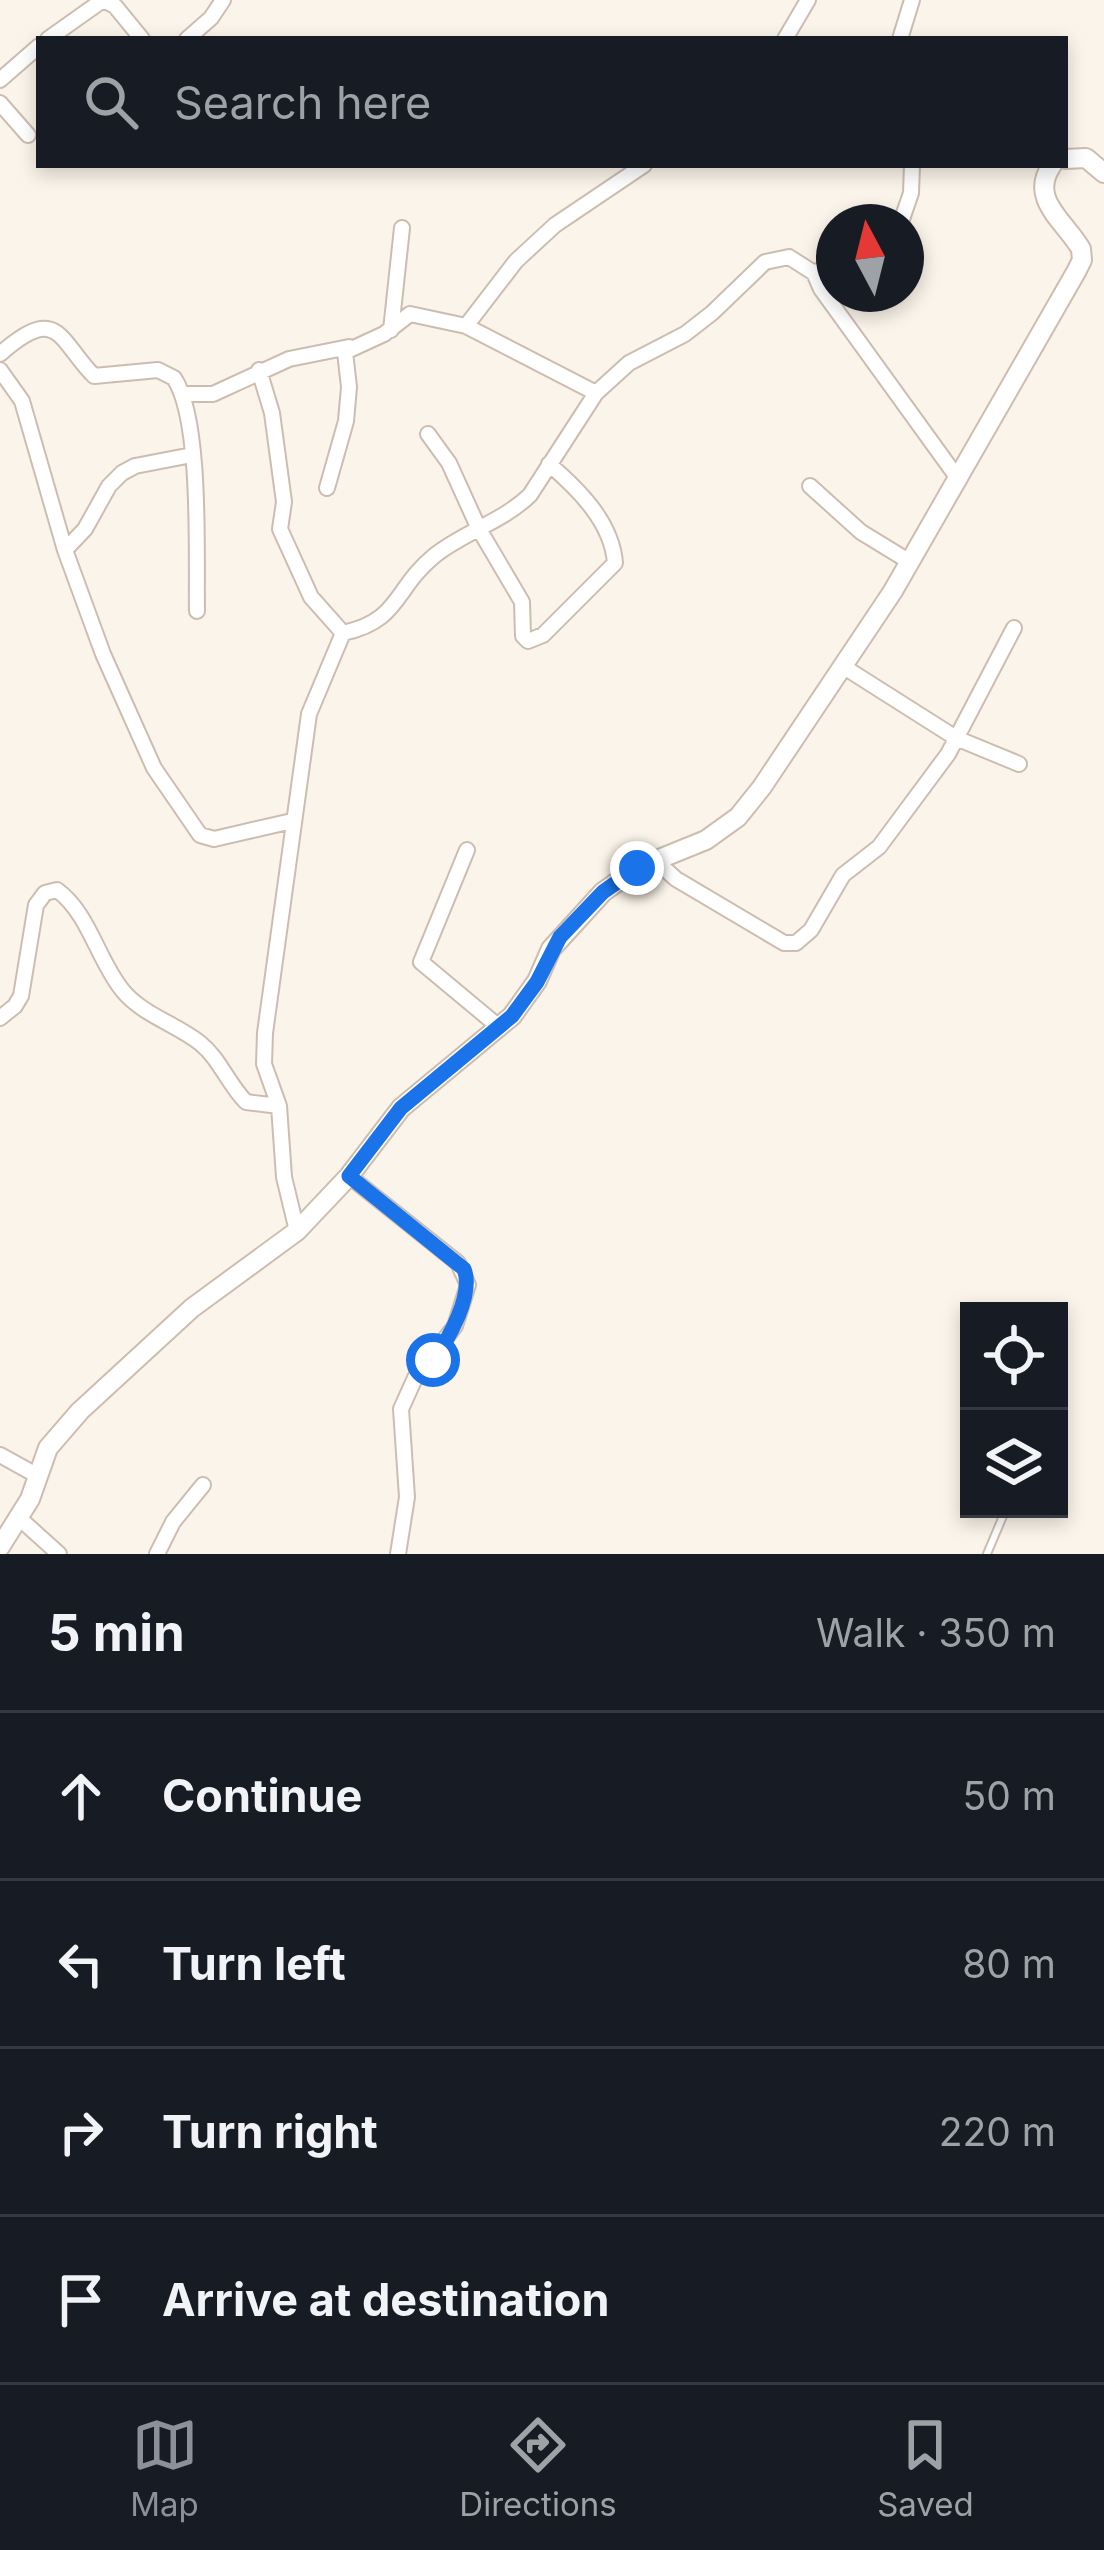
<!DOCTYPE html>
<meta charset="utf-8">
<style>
body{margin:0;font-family:Inter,sans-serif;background:#20242c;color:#f1f3f6}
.controls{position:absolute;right:36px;bottom:36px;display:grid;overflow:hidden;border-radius:0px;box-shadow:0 6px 18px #0003}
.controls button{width:108px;height:108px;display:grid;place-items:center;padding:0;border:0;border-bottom:3px solid #363941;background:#171b24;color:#f1f3f6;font:60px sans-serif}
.compass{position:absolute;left:816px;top:204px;width:108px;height:108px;border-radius:50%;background:#171b24;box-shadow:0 6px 18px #0003;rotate:353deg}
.stop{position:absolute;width:36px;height:36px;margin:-27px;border:9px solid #1a73e8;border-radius:50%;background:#fff}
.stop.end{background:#1a73e8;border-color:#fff;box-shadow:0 3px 12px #0008}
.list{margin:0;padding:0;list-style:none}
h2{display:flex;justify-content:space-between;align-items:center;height:156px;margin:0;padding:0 48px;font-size:51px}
h2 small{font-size:39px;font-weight:400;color:#9ea1a6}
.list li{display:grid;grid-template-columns:78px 1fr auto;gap:36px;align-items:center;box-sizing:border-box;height:168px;padding:0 48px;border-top:3px solid #363941}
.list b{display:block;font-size:45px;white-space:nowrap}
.list em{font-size:39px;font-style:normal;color:#9ea1a6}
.icon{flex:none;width:66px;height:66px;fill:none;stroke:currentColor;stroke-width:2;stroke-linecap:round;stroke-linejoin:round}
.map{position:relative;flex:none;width:1104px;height:1554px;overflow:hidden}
.search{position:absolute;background:#171b24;box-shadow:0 6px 18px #0003;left:36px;right:36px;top:36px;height:132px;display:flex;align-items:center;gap:30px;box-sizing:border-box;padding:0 42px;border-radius:0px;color:#9ea1a6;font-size:45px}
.sheet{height:828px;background:#171b24}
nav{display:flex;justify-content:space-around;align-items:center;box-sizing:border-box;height:168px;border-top:3px solid #363941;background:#171b24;font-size:33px;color:#9ea1a6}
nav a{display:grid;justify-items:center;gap:6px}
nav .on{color:#8c9099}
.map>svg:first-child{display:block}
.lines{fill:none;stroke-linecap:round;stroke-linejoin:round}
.lane-casing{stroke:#ccbdb0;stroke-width:10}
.street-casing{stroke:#ccbdb0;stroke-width:18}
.secondary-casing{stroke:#cebdae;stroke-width:22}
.lane{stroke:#fff;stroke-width:6}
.street{stroke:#fff;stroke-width:14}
.secondary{stroke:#fff;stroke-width:18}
.route{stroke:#1a73e8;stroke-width:15}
</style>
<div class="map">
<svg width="1104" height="1554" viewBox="0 0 1104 1554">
<rect width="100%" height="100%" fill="#fbf4ea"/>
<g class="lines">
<defs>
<path id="lane" d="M 987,1554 L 1006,1509"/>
<path id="street" d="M 48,39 L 103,0 L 115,6 L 142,39
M 187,39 L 211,18 L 223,0
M 785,39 L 808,0
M 900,39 L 912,0
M 0,80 L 39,46
M 0,103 L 28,135
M 901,222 L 911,193 L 912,165
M 834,263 L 814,273 L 821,289 L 959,480
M 466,326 L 516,261 L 555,225 L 644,165
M 391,330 L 402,228
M 0,354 C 59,302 59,341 94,376 L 158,370 L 174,378 C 202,420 196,557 197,611
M 0,370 L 22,401 L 65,550 L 103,654 L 154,768 L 200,835 L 214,839 L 292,821
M 259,370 L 272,413 L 284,502 L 280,529 L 311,597 L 343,633 C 400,621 394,589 434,556 C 464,532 502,522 530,495 L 596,393 L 629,363 L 685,334 L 712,313 L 765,262 L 789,257 L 814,273
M 182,394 L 213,394 L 289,359 L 349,347
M 428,434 L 449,463 L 479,529 L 522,602 L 523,636 L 528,641 L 543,635 L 615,563 C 612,522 578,489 549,464
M 810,486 L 861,532 L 910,562
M 327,488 L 346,421 L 349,387 L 345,352 L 384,334 L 410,314 L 466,326 L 596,393
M 65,550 L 85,529 L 109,486 L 122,473 L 135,466 L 192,455
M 844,667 L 956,738 L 1019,764
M 467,850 L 421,962 L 499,1027
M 656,861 L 676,879 L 784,943 L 796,943 L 811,930 L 843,875 L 879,847 L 948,754 L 1014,628
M 0,1018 L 15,1006 L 21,996 L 36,905 L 45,893 L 57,890 C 89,913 98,961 123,991 C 143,1015 176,1024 200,1043 C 220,1059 228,1084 246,1102 L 279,1106
M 349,1176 L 458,1263 L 468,1285 L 455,1326 L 415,1378 L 401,1409 L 407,1497 L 398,1554
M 297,1231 L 284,1177 L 279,1106 L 264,1064 L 265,1033 L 309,714 L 343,633
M 0,1455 L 38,1476
M 18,1517 L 59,1554
M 157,1554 L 173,1522 L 203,1485"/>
<path id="secondary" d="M 1065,159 L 1086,158 L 1104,173
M 0,1547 L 30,1499 L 48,1448 L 80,1411 L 192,1308 L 297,1231 L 349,1176 L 401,1108 L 512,1016 L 537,981 L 551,949 L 603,892 L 637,868 L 706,840 L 738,817 L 762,787 L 893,591 L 1076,272 L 1082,260 L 1081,249 C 1065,221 1028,199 1052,165"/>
</defs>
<!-- lane casing -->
<use href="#lane" class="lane-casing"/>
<!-- street casing -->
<use href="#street" class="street-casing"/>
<!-- secondary casing -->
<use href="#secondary" class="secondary-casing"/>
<!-- lane -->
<use href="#lane" class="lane"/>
<!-- street -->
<use href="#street" class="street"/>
<!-- secondary -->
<use href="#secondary" class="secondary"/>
</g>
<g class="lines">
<!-- route -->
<path class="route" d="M 433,1360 C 449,1339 474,1294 464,1269 L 349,1176 L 401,1108 L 512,1016 L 537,982 L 560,937 L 603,892 L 637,868"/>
</g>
</svg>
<div class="controls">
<button><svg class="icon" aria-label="locate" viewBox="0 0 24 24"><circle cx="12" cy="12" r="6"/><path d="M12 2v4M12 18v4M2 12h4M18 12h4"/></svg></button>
<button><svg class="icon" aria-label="layers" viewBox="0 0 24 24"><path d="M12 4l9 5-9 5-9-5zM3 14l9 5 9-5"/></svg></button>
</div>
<svg class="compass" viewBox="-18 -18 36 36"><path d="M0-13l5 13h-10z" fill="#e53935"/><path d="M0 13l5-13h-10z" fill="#9ea1a6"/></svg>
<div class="stop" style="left:433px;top:1360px"></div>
<div class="stop end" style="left:637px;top:868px"></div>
<div class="search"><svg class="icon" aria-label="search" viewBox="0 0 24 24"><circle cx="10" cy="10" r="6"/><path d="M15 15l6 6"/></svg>Search here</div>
</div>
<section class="sheet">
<h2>5 min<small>Walk · 350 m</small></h2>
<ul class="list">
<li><svg class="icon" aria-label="ahead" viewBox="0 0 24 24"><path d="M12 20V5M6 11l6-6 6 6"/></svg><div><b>Continue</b></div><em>50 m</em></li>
<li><svg class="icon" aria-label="left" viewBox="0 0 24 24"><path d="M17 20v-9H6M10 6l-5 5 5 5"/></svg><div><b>Turn left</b></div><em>80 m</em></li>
<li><svg class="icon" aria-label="right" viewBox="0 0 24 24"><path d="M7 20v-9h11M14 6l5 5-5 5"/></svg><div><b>Turn right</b></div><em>220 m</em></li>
<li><svg class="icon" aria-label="arrive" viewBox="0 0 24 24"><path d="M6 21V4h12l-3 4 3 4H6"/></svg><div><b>Arrive at destination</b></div></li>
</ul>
</section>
<nav>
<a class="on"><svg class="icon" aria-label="map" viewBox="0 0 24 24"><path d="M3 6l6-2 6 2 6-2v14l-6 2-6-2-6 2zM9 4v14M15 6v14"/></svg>Map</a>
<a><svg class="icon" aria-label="directions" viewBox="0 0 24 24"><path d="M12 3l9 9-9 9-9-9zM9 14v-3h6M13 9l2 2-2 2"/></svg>Directions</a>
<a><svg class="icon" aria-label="saved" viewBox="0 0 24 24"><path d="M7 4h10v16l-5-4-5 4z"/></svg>Saved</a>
</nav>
